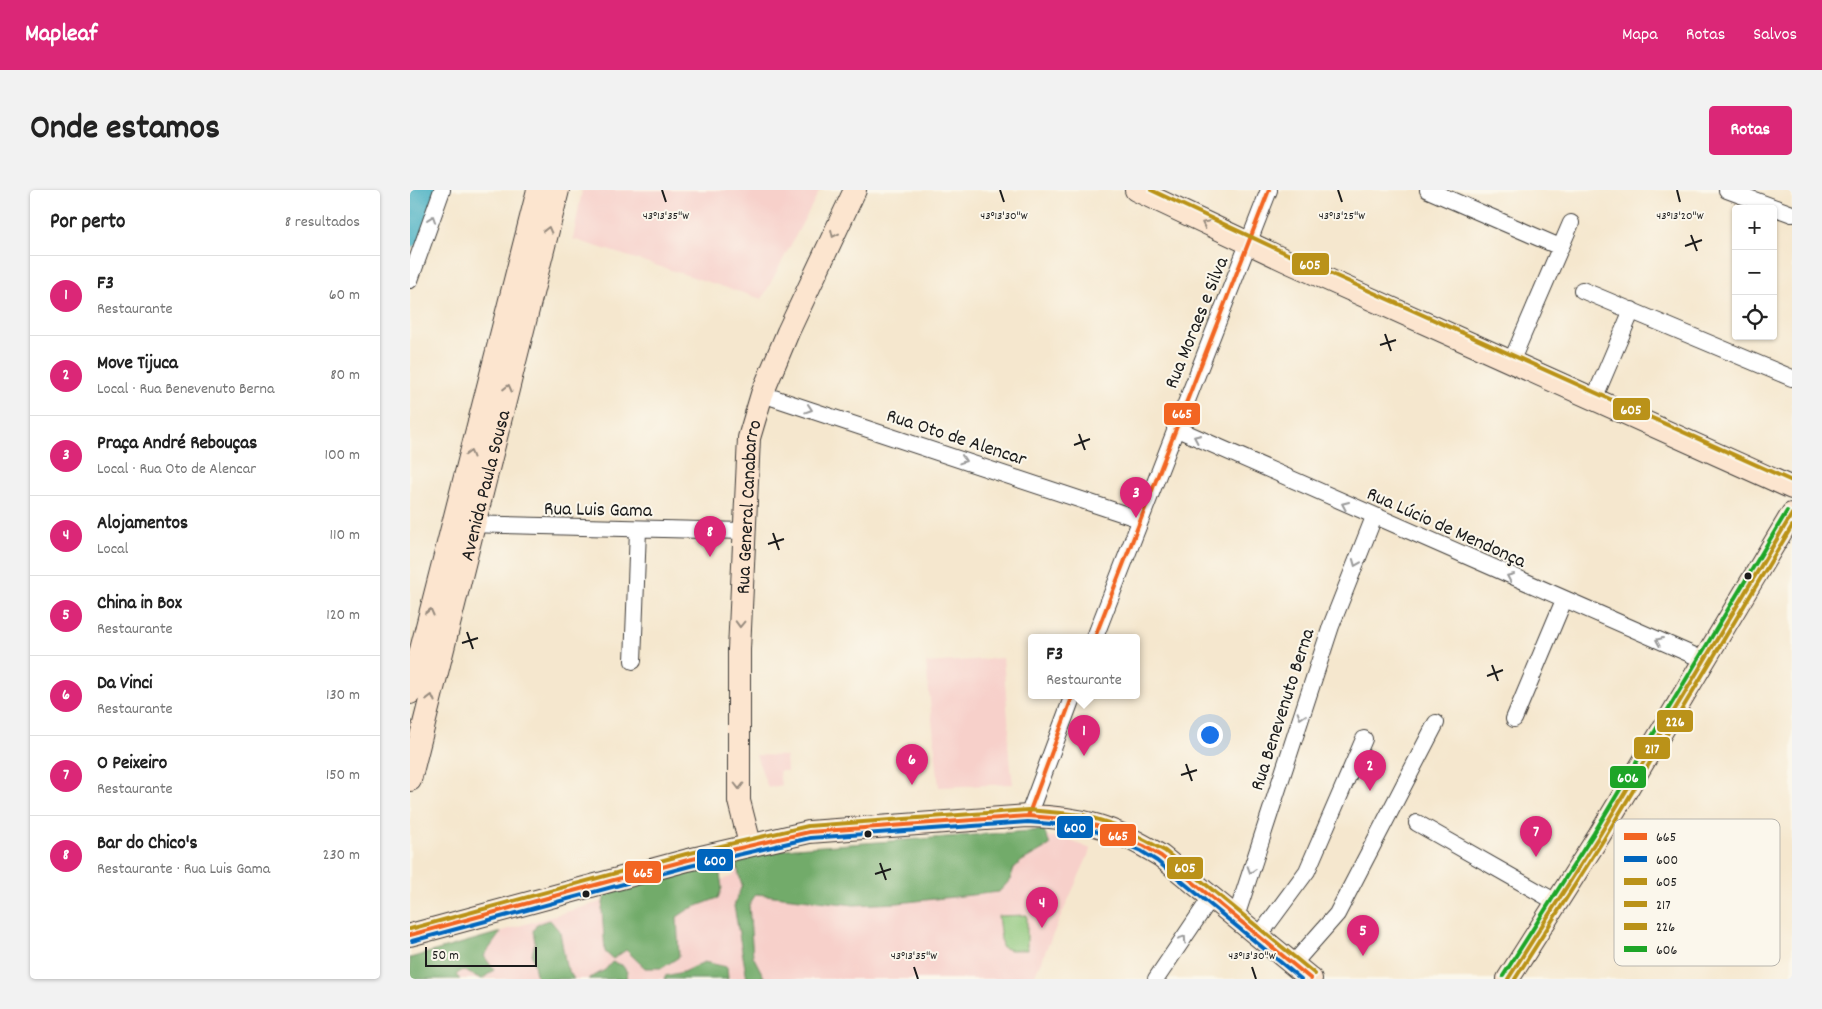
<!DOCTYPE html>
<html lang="pt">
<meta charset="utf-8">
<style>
body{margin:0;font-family:Dekko,sans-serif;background:#f2f2f2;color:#222}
.controls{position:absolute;right:15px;top:15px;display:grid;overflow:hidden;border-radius:5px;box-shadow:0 1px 4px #0004}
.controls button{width:45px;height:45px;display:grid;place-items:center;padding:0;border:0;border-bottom:1px solid #e0e0e0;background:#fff;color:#222;font:25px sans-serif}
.scale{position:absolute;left:15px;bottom:12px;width:112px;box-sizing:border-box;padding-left:5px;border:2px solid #1c1c1c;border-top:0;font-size:14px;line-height:18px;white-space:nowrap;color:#1c1c1c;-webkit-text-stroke:4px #fbf7ec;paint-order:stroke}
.you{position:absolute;left:799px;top:544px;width:18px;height:18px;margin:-12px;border:4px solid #fff;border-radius:50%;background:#1a73e8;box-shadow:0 0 0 8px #1a73e833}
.badge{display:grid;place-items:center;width:32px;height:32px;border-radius:50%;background:#db2777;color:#fff;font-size:16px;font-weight:700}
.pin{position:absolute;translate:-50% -41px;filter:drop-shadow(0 1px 2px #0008)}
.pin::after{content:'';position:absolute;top:26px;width:18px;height:15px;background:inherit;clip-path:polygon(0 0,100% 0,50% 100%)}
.popup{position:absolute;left:618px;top:444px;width:112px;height:65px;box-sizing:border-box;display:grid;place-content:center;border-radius:5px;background:#fff;filter:drop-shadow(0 1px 4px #0005);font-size:16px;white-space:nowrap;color:#767676}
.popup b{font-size:19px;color:#222}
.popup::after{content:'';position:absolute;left:50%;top:100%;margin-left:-10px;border:10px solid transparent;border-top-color:#fff}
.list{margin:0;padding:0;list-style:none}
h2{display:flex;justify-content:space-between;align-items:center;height:65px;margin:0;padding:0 20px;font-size:21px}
h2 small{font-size:16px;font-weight:400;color:#767676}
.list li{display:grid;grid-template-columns:32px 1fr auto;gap:15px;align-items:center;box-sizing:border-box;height:80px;padding:0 20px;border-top:1px solid #e0e0e0}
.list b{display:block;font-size:19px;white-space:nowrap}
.list p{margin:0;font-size:16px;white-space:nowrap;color:#767676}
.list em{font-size:16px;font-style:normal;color:#767676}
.icon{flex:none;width:28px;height:28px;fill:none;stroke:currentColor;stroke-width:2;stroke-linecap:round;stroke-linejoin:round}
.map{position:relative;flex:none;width:1382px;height:789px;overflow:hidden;border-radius:5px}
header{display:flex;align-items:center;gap:30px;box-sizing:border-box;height:70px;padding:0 25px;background:#db2777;color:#fff}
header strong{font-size:24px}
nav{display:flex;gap:28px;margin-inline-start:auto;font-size:18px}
.intro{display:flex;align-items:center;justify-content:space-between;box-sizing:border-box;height:120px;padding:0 30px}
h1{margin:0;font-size:35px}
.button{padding:12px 22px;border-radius:5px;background:#db2777;color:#fff;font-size:18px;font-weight:700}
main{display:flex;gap:30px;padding:0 30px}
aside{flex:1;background:#fff;border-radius:5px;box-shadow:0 1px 4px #0004}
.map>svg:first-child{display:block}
.built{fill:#f7d0ca}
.green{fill:#8dc67a;stroke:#54714b}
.forest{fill:#72ab6a;stroke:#476443}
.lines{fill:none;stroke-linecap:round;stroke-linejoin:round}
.river{stroke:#44afc2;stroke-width:28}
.street-casing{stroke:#3d3a37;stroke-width:18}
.secondary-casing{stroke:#3d3a37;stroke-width:24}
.street{stroke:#fff;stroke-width:16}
.secondary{stroke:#fce5cf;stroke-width:22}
.bus-1-casing{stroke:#fbf7ec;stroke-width:8}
.bus-2-casing{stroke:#fbf7ec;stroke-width:8}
.bus-3-casing{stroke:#fbf7ec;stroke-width:8}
.bus-4-casing{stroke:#fbf7ec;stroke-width:8}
.bus-5-casing{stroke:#fbf7ec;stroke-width:8}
.bus-6-casing{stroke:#fbf7ec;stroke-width:8}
.bus-1{stroke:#f26522;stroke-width:4}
.bus-2{stroke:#0065bd;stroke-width:4}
.bus-3{stroke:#ba9219;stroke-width:4}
.bus-4{stroke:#ba9219;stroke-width:4}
.bus-5{stroke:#ba9219;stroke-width:4}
.bus-6{stroke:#1da527;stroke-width:4}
.oneway{stroke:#999}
.oneway2{stroke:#978b7e}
.ticks{fill:none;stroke:#1c1c1c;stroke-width:2}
.bus-dot{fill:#1c1c1c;stroke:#fbf7ec;stroke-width:2}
.labels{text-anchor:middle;stroke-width:4;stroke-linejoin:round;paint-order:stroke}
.street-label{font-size:20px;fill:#1c1c1c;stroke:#fbf7ec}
.key{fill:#fbf7ec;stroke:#b8b5ae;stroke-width:1}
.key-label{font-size:14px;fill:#1c1c1c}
.ticks-label{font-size:12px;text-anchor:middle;fill:#1c1c1c;stroke:#fbf7ec;stroke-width:4;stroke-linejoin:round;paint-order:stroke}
.line-badge{stroke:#fbf7ec;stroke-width:2}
.badge-label{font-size:14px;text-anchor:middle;font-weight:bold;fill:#fff}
</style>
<header>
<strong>Mapleaf</strong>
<nav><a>Mapa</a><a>Rotas</a><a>Salvos</a></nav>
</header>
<div class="intro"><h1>Onde estamos</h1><a class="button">Rotas</a></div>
<main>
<aside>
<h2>Por perto<small>8 resultados</small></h2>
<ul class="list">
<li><span class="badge">1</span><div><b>F3</b><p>Restaurante</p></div><em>60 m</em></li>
<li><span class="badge">2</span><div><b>Move Tijuca</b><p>Local · Rua Benevenuto Berna</p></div><em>80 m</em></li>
<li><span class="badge">3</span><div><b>Praça André Rebouças</b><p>Local · Rua Oto de Alencar</p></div><em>100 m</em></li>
<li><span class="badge">4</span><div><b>Alojamentos</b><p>Local</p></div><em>110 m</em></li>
<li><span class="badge">5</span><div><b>China in Box</b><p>Restaurante</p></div><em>120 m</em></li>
<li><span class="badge">6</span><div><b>Da Vinci</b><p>Restaurante</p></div><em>130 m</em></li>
<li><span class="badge">7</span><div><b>O Peixeiro</b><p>Restaurante</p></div><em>150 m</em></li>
<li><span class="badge">8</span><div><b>Bar do Chico's</b><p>Restaurante · Rua Luis Gama</p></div><em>230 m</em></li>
</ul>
</aside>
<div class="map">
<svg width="1382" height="789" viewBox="0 0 1382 789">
<rect width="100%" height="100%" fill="#fbf7ec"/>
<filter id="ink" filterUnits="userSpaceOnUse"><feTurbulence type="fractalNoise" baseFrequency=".02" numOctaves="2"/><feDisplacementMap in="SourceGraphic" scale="10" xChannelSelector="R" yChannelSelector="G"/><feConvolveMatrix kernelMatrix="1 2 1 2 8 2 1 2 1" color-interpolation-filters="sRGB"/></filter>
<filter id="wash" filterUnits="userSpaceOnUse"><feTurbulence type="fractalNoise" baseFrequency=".0096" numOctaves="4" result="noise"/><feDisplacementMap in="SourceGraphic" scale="20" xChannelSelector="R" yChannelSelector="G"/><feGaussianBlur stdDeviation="1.12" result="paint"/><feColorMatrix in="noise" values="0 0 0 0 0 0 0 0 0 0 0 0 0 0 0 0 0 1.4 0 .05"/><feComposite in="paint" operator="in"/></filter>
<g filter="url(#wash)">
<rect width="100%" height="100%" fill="#f5e7ce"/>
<!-- built -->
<path class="built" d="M 172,0 L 410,0 L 352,109 L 163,49 Z
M 593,468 L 599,540 L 598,555 L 603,594 L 529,597 L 516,473 Z
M 346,565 L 376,566 L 377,581 L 369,581 L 371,595 L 358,598 Z
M 625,645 L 653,648 L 681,659 L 623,789 L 0,789 L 0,768 L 295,681 L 307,691 L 324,686 L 322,675 L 328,671 Z"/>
<!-- green -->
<path class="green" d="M 617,725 L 617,760 L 600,760 L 592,757 L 588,726 Z"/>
<!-- forest -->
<path class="forest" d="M 634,640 L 640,655 L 612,671 L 604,678 L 600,690 L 589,702 L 488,713 L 444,715 L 346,704 L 339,715 L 343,766 L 355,789 L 337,789 L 324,716 L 332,695 L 327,677 L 329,668 L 340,664 L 385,658 Z
M 309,677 L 312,698 L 308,708 L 279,719 L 267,727 L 269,767 L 252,778 L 235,778 L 216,760 L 203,769 L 195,762 L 192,720 L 194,708 L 203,700 Z
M 140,730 L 150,742 L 156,776 L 164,789 L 127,789 L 122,765 L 125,752 L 123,741 L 127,734 Z
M 91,742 L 74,766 L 84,780 L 72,789 L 52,780 L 46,785 L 50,789 L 0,789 L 0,768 Z
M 202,772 L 212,775 L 217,782 L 216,789 L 178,789 L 195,780 Z
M 294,772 L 317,777 L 318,789 L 254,789 L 255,786 L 273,782 Z"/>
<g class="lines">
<!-- river -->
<path class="river" d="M 0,43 L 14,0"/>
</g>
</g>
<g filter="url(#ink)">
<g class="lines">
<defs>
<path id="street" d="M 1018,0 L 1150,57
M 1317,0 L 1382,24
M 0,90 L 32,0
M 1172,100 L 1382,188
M 1101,172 L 1161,33
M 352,204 L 729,329
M 1184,209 L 1222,120
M 765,238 L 1294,470
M 54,334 L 334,341
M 685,447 L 859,0
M 223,471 L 228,340
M 1104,529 L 1154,410
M 618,626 L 663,505
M 1007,633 L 1146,712
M 826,727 L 921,436 L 964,327
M 849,746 L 897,681 L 954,549
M 883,774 L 927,724 L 1026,533
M 746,789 L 802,706"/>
<g id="secondary">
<path d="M 726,0 L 881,73 L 1382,298"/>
<path d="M 0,503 L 128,0"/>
<path id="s1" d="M 0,590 L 148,0"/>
<path id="s2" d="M 340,654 L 329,611 L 329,460 L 339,248 L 352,204 L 378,142 L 445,0"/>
<path d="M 0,745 L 278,670 L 399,642 L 618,626 C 672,627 704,637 751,666 L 901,789"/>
<path d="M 1098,789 L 1189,646 L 1382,324"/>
</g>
</defs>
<!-- street casing -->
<use href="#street" class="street-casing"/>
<!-- secondary casing -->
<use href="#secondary" class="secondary-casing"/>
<!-- street -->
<use href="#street" class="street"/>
<!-- secondary -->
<use href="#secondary" class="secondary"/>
<defs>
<path id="bus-1" d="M 685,447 L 859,0
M 618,626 L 663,505
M 0,745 L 278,670 L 399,642 L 618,626 L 655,629 L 687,636 L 734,656 L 751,666 L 901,789"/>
<path id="bus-2" d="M 2,751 L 280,676 L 400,648 L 618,632 L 654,635 L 685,641 L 731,661 L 747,671 L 891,789"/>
<path id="bus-3" d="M 741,0 L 884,67 L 1382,291
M 0,739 L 276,664 L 398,636 L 618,620 L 673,625 L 705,635 L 737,651 L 755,661 L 905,784"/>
<path id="bus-4" d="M 1098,789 L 1189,646 L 1382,324"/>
<path id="bus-5" d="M 1105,789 L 1194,649 L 1382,336"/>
<path id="bus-6" d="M 1093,786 L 1184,643 L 1377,321"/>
</defs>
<!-- bus-1 casing -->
<use href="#bus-1" class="bus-1-casing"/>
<!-- bus-2 casing -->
<use href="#bus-2" class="bus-2-casing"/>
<!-- bus-3 casing -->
<use href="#bus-3" class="bus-3-casing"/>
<!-- bus-4 casing -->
<use href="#bus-4" class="bus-4-casing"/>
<!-- bus-5 casing -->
<use href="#bus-5" class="bus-5-casing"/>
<!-- bus-6 casing -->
<use href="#bus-6" class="bus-6-casing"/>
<!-- bus-1 -->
<use href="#bus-1" class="bus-1"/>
<!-- bus-2 -->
<use href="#bus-2" class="bus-2"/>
<!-- bus-3 -->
<use href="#bus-3" class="bus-3"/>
<!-- bus-4 -->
<use href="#bus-4" class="bus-4"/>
<!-- bus-5 -->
<use href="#bus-5" class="bus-5"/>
<!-- bus-6 -->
<use href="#bus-6" class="bus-6"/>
</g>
<!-- one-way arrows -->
<defs><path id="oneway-chevron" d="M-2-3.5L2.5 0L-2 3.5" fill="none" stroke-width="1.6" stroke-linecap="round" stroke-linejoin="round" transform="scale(1.25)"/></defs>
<g class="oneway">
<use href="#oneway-chevron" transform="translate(22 29) rotate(-71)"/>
<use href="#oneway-chevron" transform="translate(399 219) rotate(18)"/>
<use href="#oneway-chevron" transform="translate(787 248) rotate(-156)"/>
<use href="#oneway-chevron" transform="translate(553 270) rotate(18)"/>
<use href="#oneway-chevron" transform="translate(935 315) rotate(-156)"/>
<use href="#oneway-chevron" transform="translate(946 373) rotate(112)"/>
<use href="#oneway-chevron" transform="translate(1100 387) rotate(-156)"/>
<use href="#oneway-chevron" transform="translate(1249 451) rotate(-157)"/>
<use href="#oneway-chevron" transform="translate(891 526) rotate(108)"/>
<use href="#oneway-chevron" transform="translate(841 680) rotate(108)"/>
<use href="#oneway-chevron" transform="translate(773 749) rotate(-56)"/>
</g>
<g class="oneway2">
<use href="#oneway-chevron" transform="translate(795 34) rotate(-154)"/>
<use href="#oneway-chevron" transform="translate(138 40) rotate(-76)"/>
<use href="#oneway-chevron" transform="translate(424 44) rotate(115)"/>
<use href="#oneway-chevron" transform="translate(98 198) rotate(-76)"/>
<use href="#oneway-chevron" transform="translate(60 264) rotate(-75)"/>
<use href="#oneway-chevron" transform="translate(20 422) rotate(-76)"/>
<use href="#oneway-chevron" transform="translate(330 434) rotate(92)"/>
<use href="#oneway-chevron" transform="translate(21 508) rotate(-76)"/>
<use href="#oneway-chevron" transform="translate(329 596) rotate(90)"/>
</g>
</g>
<!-- ticks -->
<path class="ticks" d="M 252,0 L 256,12M 590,0 L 594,12M 928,0 L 932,12M 1267,0 L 1270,12M 1281,45 L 1287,61M 1275,56 L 1292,50M 975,144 L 981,161M 970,155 L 986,150M 669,244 L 675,260M 664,255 L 680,249M 363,343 L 369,360M 358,354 L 374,349M 57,442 L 63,459M 52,453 L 68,448M 1082,475 L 1088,491M 1077,486 L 1093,480M 776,574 L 782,591M 771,585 L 787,580M 470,673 L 476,690M 465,684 L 481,679M 504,777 L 508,789M 842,777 L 846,789"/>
<!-- markers -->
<g class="bus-dot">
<circle cx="1338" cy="386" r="4.5"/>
<circle cx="458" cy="644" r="4.5"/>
<circle cx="176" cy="704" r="4.5"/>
</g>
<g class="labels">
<!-- street labels -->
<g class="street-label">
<text transform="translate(785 132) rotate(-68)" y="7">Rua Moraes e Silva</text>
<text transform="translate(547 246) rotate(18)" y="7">Rua Oto de Alencar</text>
<text dy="7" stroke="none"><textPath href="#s1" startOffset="304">Avenida Paula Sousa</textPath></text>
<text transform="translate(188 318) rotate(1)" y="7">Rua Luis Gama</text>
<text dy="7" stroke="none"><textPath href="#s2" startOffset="339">Rua General Canabarro</textPath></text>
<text transform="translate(1037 336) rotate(24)" y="7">Rua Lúcio de Mendonça</text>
<text transform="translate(871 519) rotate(-72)" y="7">Rua Benevenuto Berna</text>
</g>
</g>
<!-- legend -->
<rect x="1204" y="629" width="166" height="147" rx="8" class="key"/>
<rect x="1214" y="643" width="23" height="7" fill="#f26522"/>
<rect x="1214" y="666" width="23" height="6" fill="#0065bd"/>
<rect x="1214" y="688" width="23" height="7" fill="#ba9219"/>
<rect x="1214" y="711" width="23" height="6" fill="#ba9219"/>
<rect x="1214" y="733" width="23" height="7" fill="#ba9219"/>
<rect x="1214" y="756" width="23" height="6" fill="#1da527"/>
<g class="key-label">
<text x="1246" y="651">665</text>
<text x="1246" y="674">600</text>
<text x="1246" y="696">605</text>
<text x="1246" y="719">217</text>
<text x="1246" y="741">226</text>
<text x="1246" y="764">606</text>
</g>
<g class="ticks-label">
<text x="256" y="29">43°13'35"W</text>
<text x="594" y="29">43°13'30"W</text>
<text x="932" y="29">43°13'25"W</text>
<text x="1270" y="29">43°13'20"W</text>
<text x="504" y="769">43°13'35"W</text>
<text x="842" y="769">43°13'30"W</text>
</g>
<g class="line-badge">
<rect x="881" y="62" width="39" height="24" rx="5" fill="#ba9219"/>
<rect x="1202" y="207" width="39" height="24" rx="5" fill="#ba9219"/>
<rect x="753" y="212" width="38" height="24" rx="5" fill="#f26522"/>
<rect x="1246" y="519" width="38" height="24" rx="5" fill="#ba9219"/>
<rect x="1223" y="546" width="38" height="24" rx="5" fill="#ba9219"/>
<rect x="1199" y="575" width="38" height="24" rx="5" fill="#1da527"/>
<rect x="646" y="625" width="38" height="24" rx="5" fill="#0065bd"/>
<rect x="689" y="633" width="38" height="24" rx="5" fill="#f26522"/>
<rect x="286" y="658" width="38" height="24" rx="5" fill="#0065bd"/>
<rect x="756" y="666" width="38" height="24" rx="5" fill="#ba9219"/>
<rect x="214" y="670" width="38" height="24" rx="5" fill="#f26522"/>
</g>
<g class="badge-label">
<text x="900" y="79">605</text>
<text x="1221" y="224">605</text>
<text x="772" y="228">665</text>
<text x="1265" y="536">226</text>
<text x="1242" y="563">217</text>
<text x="1218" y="592">606</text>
<text x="665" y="642">600</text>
<text x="708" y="650">665</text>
<text x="305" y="675">600</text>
<text x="775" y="682">605</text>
<text x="233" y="687">665</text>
</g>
</svg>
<div class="controls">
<button>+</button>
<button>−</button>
<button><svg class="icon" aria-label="locate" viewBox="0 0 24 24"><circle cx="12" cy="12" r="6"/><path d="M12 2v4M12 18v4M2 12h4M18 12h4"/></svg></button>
</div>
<div class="scale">50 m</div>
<div class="you"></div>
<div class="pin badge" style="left:674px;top:566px">1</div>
<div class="popup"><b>F3</b>Restaurante</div>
<div class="pin badge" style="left:960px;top:601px">2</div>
<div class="pin badge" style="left:726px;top:328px">3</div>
<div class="pin badge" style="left:632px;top:738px">4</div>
<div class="pin badge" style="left:953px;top:766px">5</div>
<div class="pin badge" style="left:502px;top:595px">6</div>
<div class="pin badge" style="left:1126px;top:667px">7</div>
<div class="pin badge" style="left:300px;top:367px">8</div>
</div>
</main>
